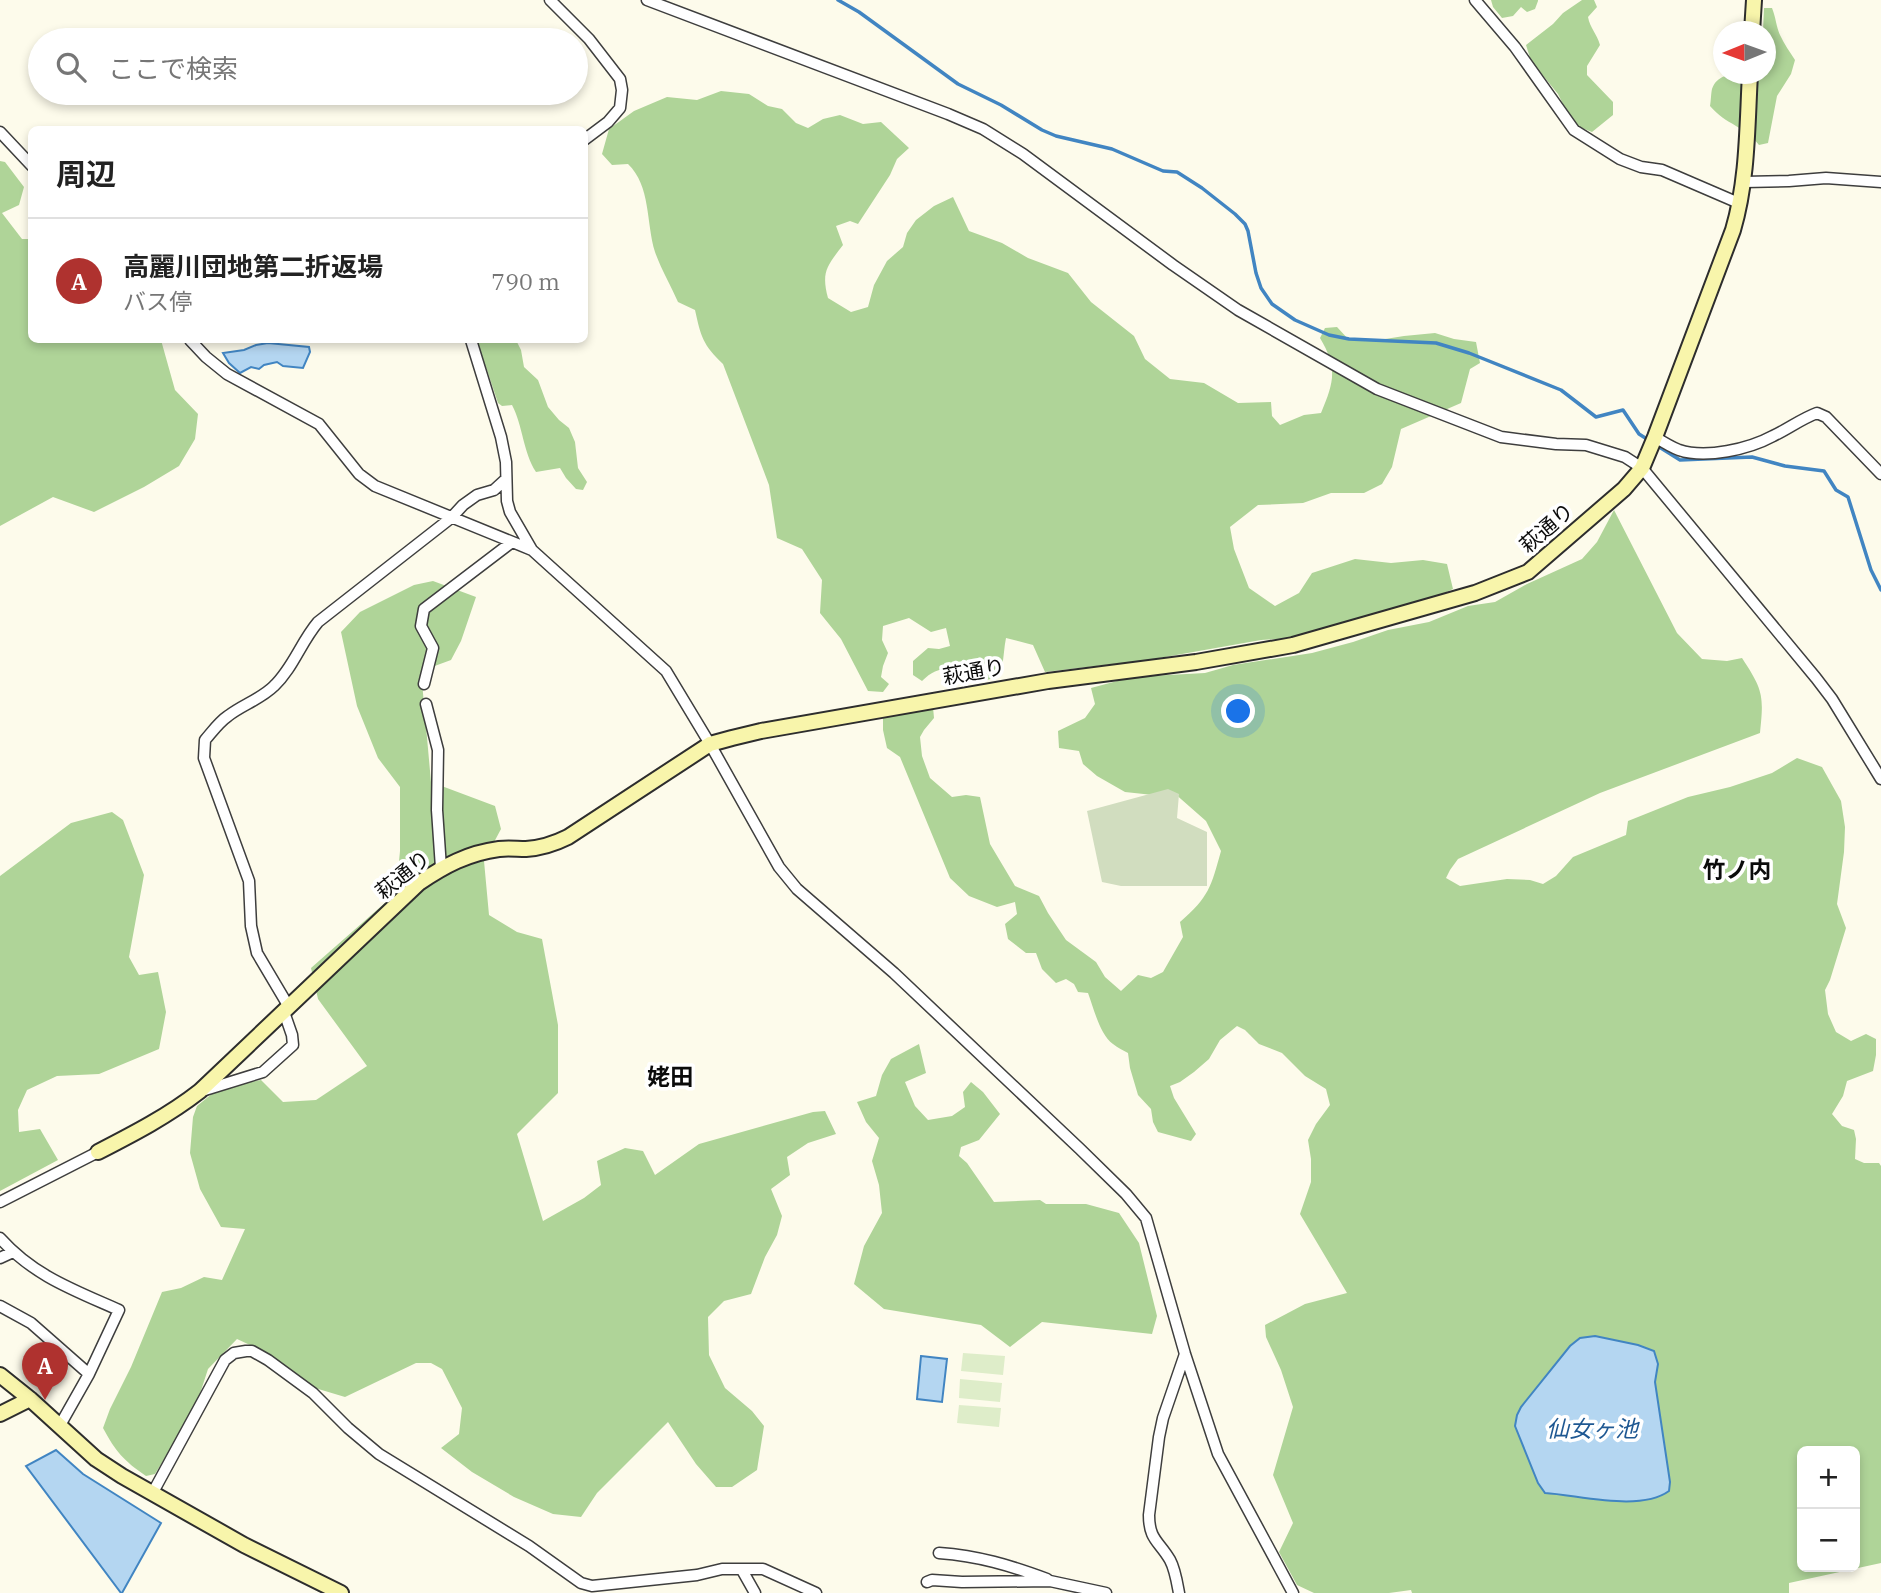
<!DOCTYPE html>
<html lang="ja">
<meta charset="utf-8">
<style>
body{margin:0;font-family:"IBM Plex Serif","Noto Sans JP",serif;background:#f6f6f6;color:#222}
.controls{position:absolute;right:21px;bottom:21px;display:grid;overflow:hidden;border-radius:10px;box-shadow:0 4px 10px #0003}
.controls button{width:63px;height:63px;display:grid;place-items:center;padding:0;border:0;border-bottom:2px solid #e0e0e0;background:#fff;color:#222;font:35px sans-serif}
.compass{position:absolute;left:1713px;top:21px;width:63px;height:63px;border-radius:50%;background:#fff;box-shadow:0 4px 10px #0003;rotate:269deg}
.you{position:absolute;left:1239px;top:712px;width:24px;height:24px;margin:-18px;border:5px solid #fff;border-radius:50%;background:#1a73e8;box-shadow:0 0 0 10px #1a73e833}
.badge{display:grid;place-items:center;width:46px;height:46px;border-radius:50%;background:#af322f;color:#fff;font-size:23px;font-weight:700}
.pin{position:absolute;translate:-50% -58px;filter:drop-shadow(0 2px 4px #0008)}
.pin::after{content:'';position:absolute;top:37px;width:24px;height:21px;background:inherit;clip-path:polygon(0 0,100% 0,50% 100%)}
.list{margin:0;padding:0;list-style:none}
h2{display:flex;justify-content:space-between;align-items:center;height:91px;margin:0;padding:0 28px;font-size:30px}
h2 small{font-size:23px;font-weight:400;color:#767676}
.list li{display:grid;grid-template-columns:46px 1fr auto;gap:21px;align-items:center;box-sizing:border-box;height:126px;padding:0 28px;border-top:2px solid #e0e0e0}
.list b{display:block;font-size:26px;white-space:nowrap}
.list p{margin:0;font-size:23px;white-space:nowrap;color:#767676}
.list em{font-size:23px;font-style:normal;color:#767676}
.icon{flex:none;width:38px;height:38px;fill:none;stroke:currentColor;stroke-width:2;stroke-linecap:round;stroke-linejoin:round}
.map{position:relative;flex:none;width:1881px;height:1593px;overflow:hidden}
.search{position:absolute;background:#fff;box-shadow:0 4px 10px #0003;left:28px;top:28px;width:560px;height:77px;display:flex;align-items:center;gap:18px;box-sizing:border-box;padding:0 24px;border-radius:38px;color:#767676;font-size:26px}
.panel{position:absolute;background:#fff;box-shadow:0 4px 10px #0003;left:28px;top:126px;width:560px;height:217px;border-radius:10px}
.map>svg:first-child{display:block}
.forest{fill:#afd498;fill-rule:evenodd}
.cemetery{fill:#d1ddbf}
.pitch{fill:#deedc9}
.water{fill:#b4d6f1;stroke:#4185c2;stroke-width:2}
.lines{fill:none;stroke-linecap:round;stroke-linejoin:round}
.stream{stroke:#4185c2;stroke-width:3.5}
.street-casing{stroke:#3e3e3e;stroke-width:13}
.secondary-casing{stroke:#2d2d2d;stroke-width:18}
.street{stroke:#fff;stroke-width:10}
.secondary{stroke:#f8f5ab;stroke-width:14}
.labels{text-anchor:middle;stroke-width:7;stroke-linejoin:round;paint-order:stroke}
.street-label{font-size:21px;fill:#0b0b0b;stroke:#fff}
.neighbourhood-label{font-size:23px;font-weight:bold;fill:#0b0b0b;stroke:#fff}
.water-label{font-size:23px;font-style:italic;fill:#1f5892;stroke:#fff}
</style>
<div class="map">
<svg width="1881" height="1593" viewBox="0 0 1881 1593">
<rect width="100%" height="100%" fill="#fdfbeb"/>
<!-- forest -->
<path class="forest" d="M 1491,0 L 1538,0 L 1538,1 L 1535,9 L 1527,12 L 1521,7 L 1513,16 L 1502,18 L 1493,7 Z
M 1582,0 L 1594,0 L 1597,7 L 1588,17 C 1590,28 1597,34 1600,45 L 1587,66 L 1587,75 L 1613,102 L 1613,115 L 1592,132 L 1577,126 L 1568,114 L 1558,94 L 1531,61 L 1526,45 L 1553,24 L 1563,13 Z
M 1764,8 L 1772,8 C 1776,18 1776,26 1780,35 C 1784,44 1790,52 1795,60 L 1791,74 L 1777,96 L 1768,143 L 1759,145 C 1745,126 1726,125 1710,106 C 1711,101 1711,93 1712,89 C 1719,68 1749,74 1766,74 L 1766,32 L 1763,31 Z
M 721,91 L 749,94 L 768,106 L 782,109 L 796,123 L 808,128 L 823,119 L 840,115 L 863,124 L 881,122 L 909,148 L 897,159 L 890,175 L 858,224 L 850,221 L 836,226 L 843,245 C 827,266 821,272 828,298 L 851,312 L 868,307 L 874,285 L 887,261 L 903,247 L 907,233 L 916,220 L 934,206 L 953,197 L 969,231 L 1002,243 L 1028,258 L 1068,273 L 1091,302 L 1134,336 L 1145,359 L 1170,379 L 1204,383 L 1238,403 L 1271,402 L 1272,416 L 1280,425 L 1304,415 L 1321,413 C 1334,382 1338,368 1320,338 L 1325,328 L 1337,327 L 1349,340 L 1379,340 L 1404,336 L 1435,333 L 1454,339 L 1476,342 L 1480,363 L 1470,369 L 1461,403 L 1401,429 L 1392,467 L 1382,484 L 1364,493 L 1331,493 L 1303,503 L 1258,505 L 1230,527 L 1234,549 L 1249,588 L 1275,606 L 1299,593 L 1312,573 L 1355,559 L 1391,563 L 1423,560 L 1447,564 L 1453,589 L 1429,600 L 1399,606 L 1356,623 L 1341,623 L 1330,630 L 1291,638 L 1261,640 L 1148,660 L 1045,672 L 1033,645 L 1006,638 C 1004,647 1004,657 1002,666 C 997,687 968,680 953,678 L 951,668 C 938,669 931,672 922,681 L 913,675 L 913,661 L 928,648 L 939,649 L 950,646 L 946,628 L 931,632 L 909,618 L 883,626 L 882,640 L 888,653 L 883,666 L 881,677 L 889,684 L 883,692 L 868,691 L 841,639 L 820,613 L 822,580 L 802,549 L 777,538 L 769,485 L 723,364 C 703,345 701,337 695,310 L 678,302 C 671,286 661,269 655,252 C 646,223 651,186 628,164 L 612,165 L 602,154 L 609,129 L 634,111 L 667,97 L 697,100 Z
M 0,161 L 5,162 L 24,187 L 19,205 L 2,213 L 22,239 L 31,239 L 32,340 L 161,340 L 175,390 L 198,414 L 195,439 L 179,466 L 144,487 L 94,512 L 53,497 L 0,526 Z
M 475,340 L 516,340 L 521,350 L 524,367 L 538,380 L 548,407 L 559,420 L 569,428 L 575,442 L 578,468 L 587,482 L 583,490 L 576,489 L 566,478 L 560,468 L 536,472 C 523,452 523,426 512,405 L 502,406 L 498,403 L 487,370 Z
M 1614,510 L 1677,633 L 1702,659 L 1727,661 L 1742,658 C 1763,690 1764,695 1760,733 L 1600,793 L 1458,859 L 1450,870 L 1446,878 L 1460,886 L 1507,879 L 1530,880 L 1543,884 L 1556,876 L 1573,857 L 1626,835 L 1628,821 L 1688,797 L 1730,787 L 1772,773 L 1797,758 L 1822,767 L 1841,801 L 1845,827 L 1844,852 L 1837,904 L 1846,928 L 1830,980 L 1825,990 L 1828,1014 L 1836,1032 L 1851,1041 L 1866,1034 L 1876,1039 L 1876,1055 L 1873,1071 L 1847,1081 L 1843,1096 L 1832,1114 L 1842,1126 L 1854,1130 L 1856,1139 L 1855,1159 L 1864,1163 L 1879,1163 L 1881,1166 L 1881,1563 L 1789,1583 L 1789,1593 L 1412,1593 L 1411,1590 L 1389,1593 L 1314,1593 L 1297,1585 L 1279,1552 L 1293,1523 L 1273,1475 L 1293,1407 L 1281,1370 L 1266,1337 L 1265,1325 L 1305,1304 L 1347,1293 L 1300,1214 L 1311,1182 L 1311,1159 L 1308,1140 L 1316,1124 L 1330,1105 L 1326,1089 L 1305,1076 L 1282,1053 L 1259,1044 L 1245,1030 L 1237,1026 L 1220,1040 L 1209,1059 L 1194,1072 L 1180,1082 L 1170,1086 L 1174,1098 L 1196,1134 L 1191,1141 L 1158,1132 L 1153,1122 L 1151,1109 L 1138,1095 L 1130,1068 L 1128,1053 C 1123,1050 1118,1048 1113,1044 C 1100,1035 1094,1009 1088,993 L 1078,992 L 1074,984 L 1066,979 L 1056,983 L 1042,969 L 1036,953 L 1026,953 L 1008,939 L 1005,924 L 1017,914 L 1015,902 L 997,907 L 969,896 L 950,878 L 900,757 L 887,748 L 883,730 L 883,717 L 893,712 L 933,707 L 934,718 L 924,730 L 920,737 L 922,756 L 930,778 L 952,797 L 966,795 L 980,797 L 990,844 L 1015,886 L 1039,896 L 1048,913 L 1066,940 L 1096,962 L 1105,977 L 1121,991 L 1138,975 L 1151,978 L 1163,972 L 1183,937 L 1180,922 C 1209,897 1211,887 1221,851 L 1206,821 L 1173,792 L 1153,795 L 1125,792 L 1097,776 L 1083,764 L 1079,751 L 1059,748 L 1058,731 L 1085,718 L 1095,704 L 1091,688 L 1132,677 L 1205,673 L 1233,665 L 1312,653 L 1353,642 L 1388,630 L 1429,622 L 1468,606 L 1495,602 L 1527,584 L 1582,559 L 1597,542 ZM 1658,1364 L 1655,1382 L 1670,1482 L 1561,1494 L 1545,1493 ZM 1802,1451 L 1855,1451 L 1855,1567 L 1802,1567 Z
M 433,581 L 476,597 L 461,641 L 451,660 L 421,671 L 431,782 L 495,806 L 501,829 L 484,861 L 489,915 L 517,932 L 542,939 L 558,1025 L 558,1093 L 517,1134 L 543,1221 L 584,1198 L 601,1185 L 597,1161 L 625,1148 L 643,1151 L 655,1175 L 699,1144 L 813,1112 L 825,1111 L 836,1134 L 808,1143 L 787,1157 L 790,1175 L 771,1189 L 782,1216 L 777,1235 L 765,1257 L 751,1294 L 724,1301 L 708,1317 L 709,1355 L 725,1388 L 752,1411 L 764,1426 L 757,1470 L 732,1487 L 716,1487 L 696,1464 L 668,1422 L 597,1493 L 581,1517 L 553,1514 L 514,1497 L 472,1472 L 441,1448 L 459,1434 L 462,1408 L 442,1369 L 431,1363 L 416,1363 L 345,1397 L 315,1388 L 265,1352 L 237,1339 L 208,1369 L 195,1409 L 155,1474 L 146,1476 C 123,1460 116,1452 103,1428 L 110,1409 L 131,1367 L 162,1292 L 181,1288 L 204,1277 L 222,1280 L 245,1229 L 221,1227 L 200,1189 L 190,1153 L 193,1117 L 197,1106 L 219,1088 L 261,1080 L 283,1102 L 316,1100 L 367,1066 L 318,999 L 311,968 L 386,902 L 397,882 L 400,851 L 400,787 L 378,758 L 357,706 L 341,632 L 360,612 L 414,585 Z
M 112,812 L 123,820 L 144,875 L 129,957 L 139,975 L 158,972 L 166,1012 L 159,1049 L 99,1074 L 57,1076 L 27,1090 L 18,1110 L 19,1132 L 40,1129 L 58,1160 L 0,1191 L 0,876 L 71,823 Z
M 919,1044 L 926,1073 L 905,1082 L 915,1106 L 928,1120 L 952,1116 L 965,1107 L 963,1092 L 971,1082 L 983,1092 L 1000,1114 L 979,1140 L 961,1147 L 959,1156 L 967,1163 L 994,1202 L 1040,1200 L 1046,1204 L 1086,1204 L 1119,1213 L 1139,1243 L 1157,1316 L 1152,1334 L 1042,1322 L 1010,1347 L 981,1325 L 884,1309 L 854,1284 L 864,1246 L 882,1213 L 879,1185 L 872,1161 L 879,1138 L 866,1122 L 857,1102 L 876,1096 L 882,1075 L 891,1059 Z"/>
<!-- cemetery -->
<path class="cemetery" d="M 1168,789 L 1179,794 L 1177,818 L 1207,832 L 1207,886 L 1121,886 L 1102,882 L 1087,811 Z"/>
<!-- pitch -->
<path class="pitch" d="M 963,1353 L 1005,1356 L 1003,1375 L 961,1371 Z
M 960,1379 L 1002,1383 L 1000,1402 L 959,1398 Z
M 959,1405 L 1001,1408 L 999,1427 L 957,1423 Z"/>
<!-- water -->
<path class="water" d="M 268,343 L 309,347 L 310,352 L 303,368 L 283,366 L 277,362 L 264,365 L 259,369 L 251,367 L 240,373 L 229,363 L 223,353 L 244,350 L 256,345 Z
M 1595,1336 L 1638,1345 L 1654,1351 L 1658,1364 L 1655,1382 L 1670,1482 L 1669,1491 C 1640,1512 1579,1495 1545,1493 L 1538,1483 L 1515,1426 L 1517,1415 L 1521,1407 L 1570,1346 L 1580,1338 Z
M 921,1356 L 947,1359 L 942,1402 L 917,1399 Z
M 56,1450 L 83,1474 L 161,1523 L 122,1593 L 121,1593 L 26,1466 Z"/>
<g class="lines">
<!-- stream -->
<path class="stream" d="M 838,0 L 859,12 L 958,84 L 1001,105 L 1042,130 L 1056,136 L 1112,149 L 1163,171 L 1177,172 L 1202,188 L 1235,214 L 1245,224 L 1248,231 L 1256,273 L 1261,288 L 1272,304 L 1295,320 L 1329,335 L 1349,339 L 1436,343 L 1469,353 L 1561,390 L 1596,417 L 1623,410 L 1639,434 L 1650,441
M 1656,445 L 1680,460 L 1752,457 L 1785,466 L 1824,471 L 1836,490 L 1848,497 L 1871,570 L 1881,590"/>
<defs>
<path id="street" d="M 550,0 L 589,39 L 620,79 L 622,90 L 620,108 L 608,122 L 584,140
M 647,0 L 948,114 L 983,129 L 1023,154 L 1173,265 L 1238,310 L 1377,389 L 1501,437 L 1556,444 L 1586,445 L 1625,457 L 1642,468 L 1816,678 L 1832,699 L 1881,779
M 1475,0 L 1515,47 L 1574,130 L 1620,159 L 1641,167 L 1662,170 L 1741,204
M 0,132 L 32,166
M 1744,182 L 1789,181 L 1826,178 L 1881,182
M 190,340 L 206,357 L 227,374 L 319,424 L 359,474 L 375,486 L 532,550 L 666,671 L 710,744 L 779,867 L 797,889 L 894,973 L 1080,1149 L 1126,1194 L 1146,1218 L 1185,1354 L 1218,1454 L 1293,1593
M 471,340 L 501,437 L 506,462 L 507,501 L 510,512 L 532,550
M 1655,437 C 1663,442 1671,447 1679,450 C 1706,459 1749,449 1773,436 C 1788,429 1801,419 1817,413 L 1826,417 L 1881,474
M 424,684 L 433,648 L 421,626 L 424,609 L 512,542
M 426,704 L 438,750 L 437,810 L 441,868
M 289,1007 L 257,953 L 251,926 L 249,881 L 204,758 L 205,740 C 212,732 219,722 228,716 C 242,705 261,699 274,686 C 293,668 301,642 318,622 L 451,518 L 463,505 L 477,495 L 494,490 L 506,479
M 205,1090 L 263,1072 L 293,1045 L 292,1035 L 284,1012
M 0,1202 L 98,1152
M 0,1238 C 34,1276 74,1290 119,1310 L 89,1374 L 59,1427
M 0,1258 L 13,1252
M 0,1306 L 31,1323 L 89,1374
M 152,1494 L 225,1360 L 234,1353 L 246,1351 L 252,1351 L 268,1360 L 313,1393 L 348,1428 L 379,1454 L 529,1546 L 581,1583 L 592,1586 L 697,1575 L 722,1569 L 763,1569 L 816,1593
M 939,1553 C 979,1556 1009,1565 1047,1579
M 742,1570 L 755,1593
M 927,1582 L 932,1580 L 962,1582 L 1050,1581 L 1106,1593
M 1179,1593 C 1177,1582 1175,1569 1170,1560 C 1159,1541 1149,1540 1149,1515 L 1159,1437 L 1163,1418 L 1185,1354"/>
<path id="secondary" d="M 1752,32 L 1754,0
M 98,1152 C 133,1134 168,1116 200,1091 L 419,883 C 444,866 468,853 499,849 C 508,848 517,849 526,849 C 542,848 554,844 568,837 L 710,744 L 732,738 L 761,731 L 1048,681 L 1196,662 L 1293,645 L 1475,593 L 1528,572 L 1624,489 L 1642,468 L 1655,437 L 1733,230 C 1748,179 1747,126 1750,74
M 0,1375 L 30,1399 L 96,1459 L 122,1476 L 244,1545 L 341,1593
M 0,1414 L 30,1399"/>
</defs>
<!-- street casing -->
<use href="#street" class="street-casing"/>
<!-- secondary casing -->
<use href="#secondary" class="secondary-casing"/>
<!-- street -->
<use href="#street" class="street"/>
<!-- secondary -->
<use href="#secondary" class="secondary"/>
</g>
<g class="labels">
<!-- street labels -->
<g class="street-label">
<text transform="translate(1547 528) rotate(-41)" y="7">萩通り</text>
<text transform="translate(974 672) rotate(-10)" y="7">萩通り</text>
<text transform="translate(403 875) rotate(-39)" y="7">萩通り</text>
</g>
<!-- neighbourhood labels -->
<g class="neighbourhood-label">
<text x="1737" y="878">竹ノ内</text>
<text x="670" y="1085">姥田</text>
</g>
<!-- water labels -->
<g class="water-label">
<text x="1592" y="1437">仙女ヶ池</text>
</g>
</g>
</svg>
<div class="controls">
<button>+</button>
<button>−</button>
</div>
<svg class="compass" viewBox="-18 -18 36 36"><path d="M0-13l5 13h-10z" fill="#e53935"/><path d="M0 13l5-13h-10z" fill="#767676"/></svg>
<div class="you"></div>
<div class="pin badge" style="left:45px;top:1400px">A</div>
<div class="search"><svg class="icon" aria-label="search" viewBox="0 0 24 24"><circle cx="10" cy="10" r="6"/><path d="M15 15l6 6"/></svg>ここで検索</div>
<section class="panel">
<h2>周辺<small></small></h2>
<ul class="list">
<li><span class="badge">A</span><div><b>高麗川団地第二折返場</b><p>バス停</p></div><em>790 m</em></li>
</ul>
</section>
</div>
